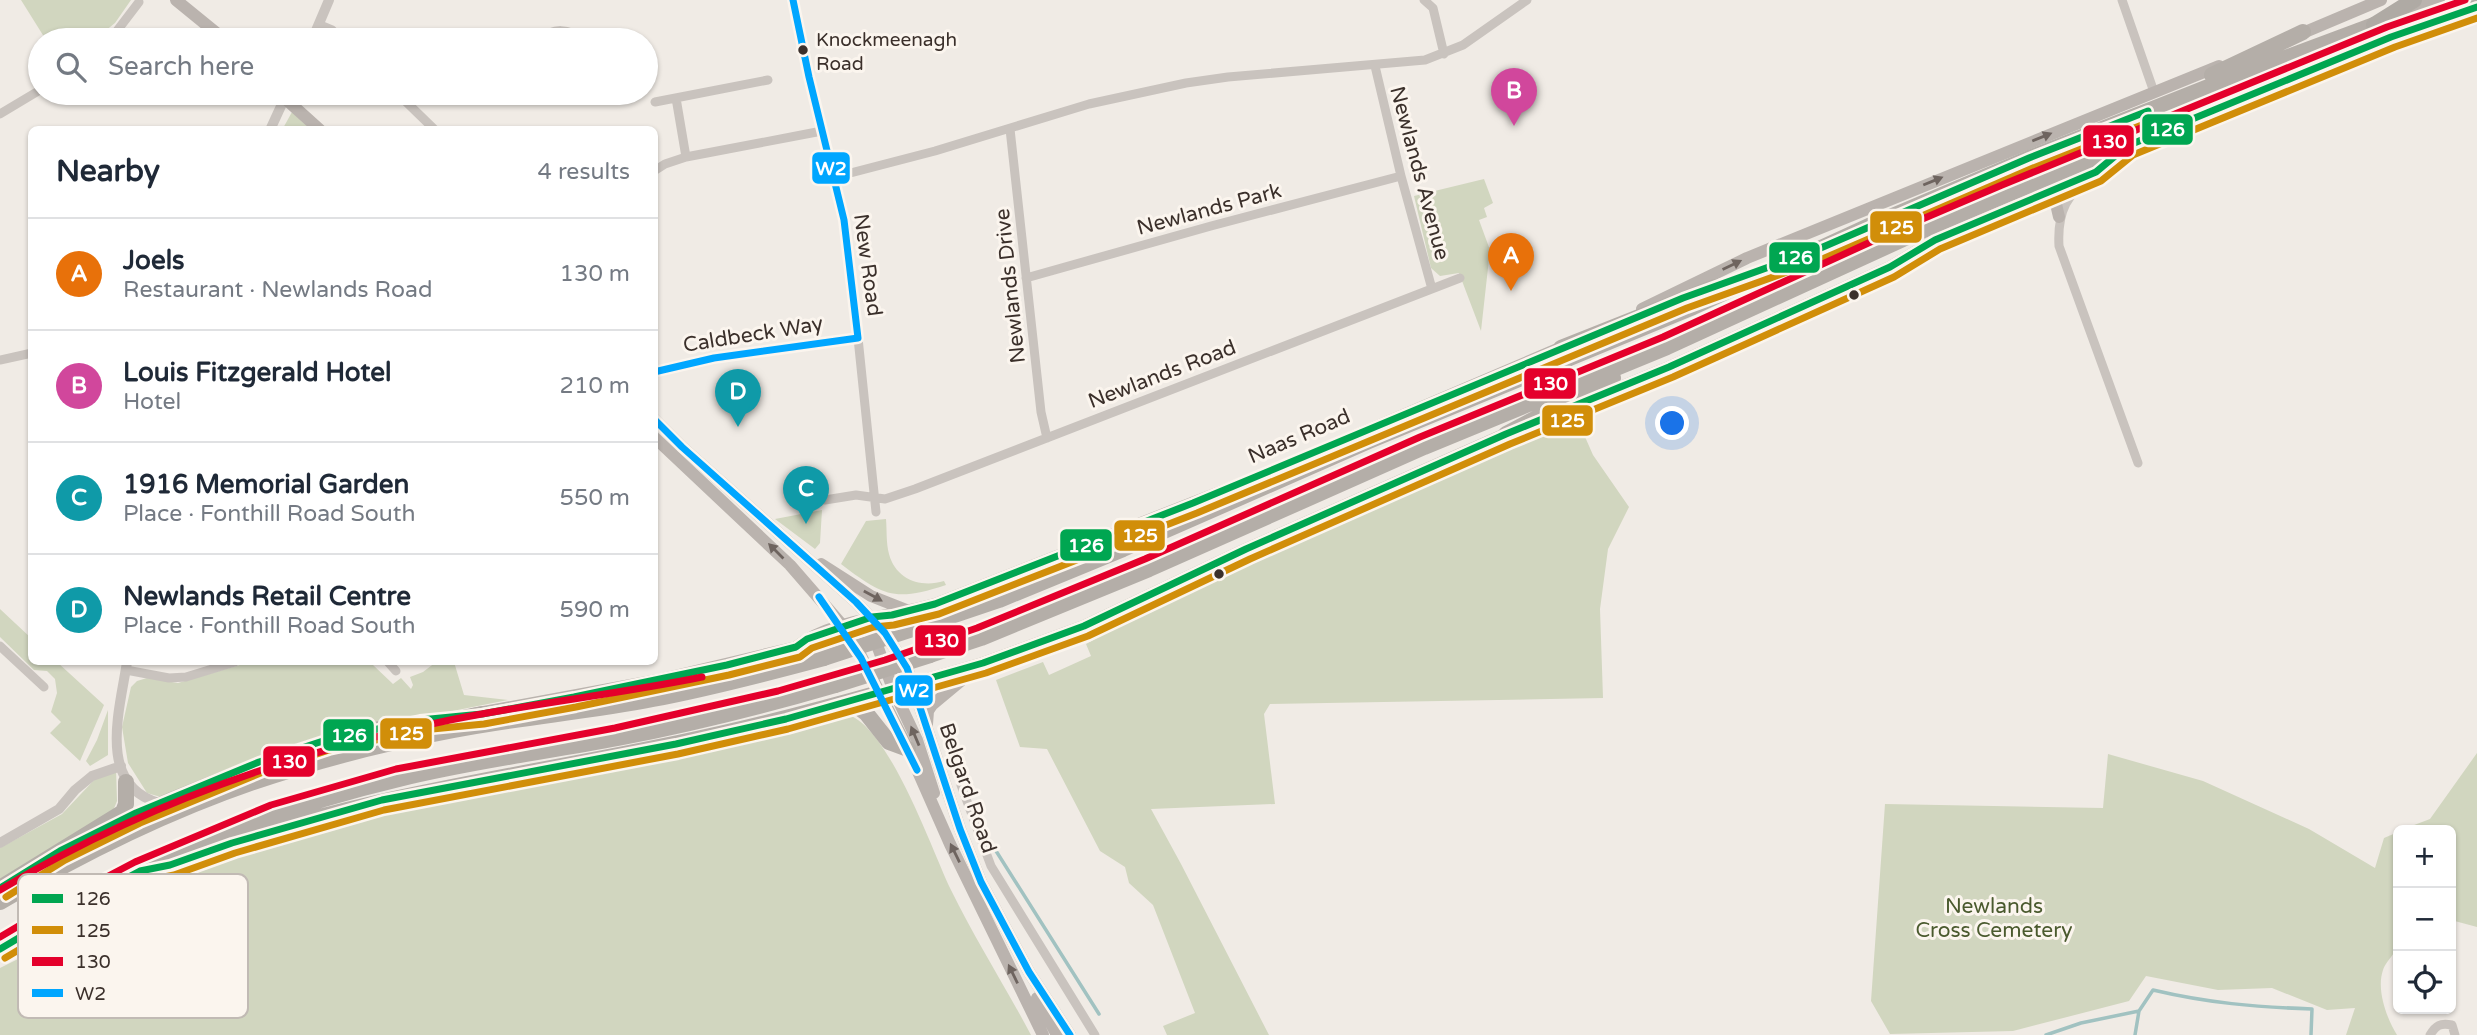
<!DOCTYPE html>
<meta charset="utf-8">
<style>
body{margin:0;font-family:"Varela Round",sans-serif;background:#f2f2f3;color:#1f2937}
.controls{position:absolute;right:21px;bottom:21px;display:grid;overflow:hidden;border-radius:10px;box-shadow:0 2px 5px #0004}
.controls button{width:63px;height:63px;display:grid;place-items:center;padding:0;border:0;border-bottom:2px solid #e0e1e3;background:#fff;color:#1f2937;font:35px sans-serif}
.you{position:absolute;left:1673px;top:424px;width:24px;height:24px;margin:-18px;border:5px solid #fff;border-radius:50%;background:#1a73e8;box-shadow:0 0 0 10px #1a73e833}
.badge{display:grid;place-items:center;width:46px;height:46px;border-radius:50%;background:#7a716c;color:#fff;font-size:23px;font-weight:700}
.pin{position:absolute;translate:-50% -58px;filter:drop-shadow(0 2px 4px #0008)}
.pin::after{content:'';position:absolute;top:37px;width:24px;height:21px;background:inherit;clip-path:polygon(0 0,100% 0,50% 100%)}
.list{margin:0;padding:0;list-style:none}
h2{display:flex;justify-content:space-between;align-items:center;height:91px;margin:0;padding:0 28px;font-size:30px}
h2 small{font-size:23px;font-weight:400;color:#747a83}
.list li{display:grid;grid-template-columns:46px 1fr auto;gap:21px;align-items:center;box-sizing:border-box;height:112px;padding:0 28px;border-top:2px solid #e0e1e3}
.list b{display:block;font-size:26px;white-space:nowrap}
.list p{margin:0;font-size:23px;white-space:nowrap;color:#747a83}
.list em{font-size:23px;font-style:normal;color:#747a83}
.icon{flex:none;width:38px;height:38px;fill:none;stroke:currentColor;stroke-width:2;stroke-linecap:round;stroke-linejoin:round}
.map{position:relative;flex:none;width:2477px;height:1035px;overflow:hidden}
.search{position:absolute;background:#fff;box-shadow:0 2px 5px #0004;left:28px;top:28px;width:630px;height:77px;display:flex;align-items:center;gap:18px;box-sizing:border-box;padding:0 24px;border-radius:38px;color:#747a83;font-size:26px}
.panel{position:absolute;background:#fff;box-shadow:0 2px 5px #0004;left:28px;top:126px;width:630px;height:539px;border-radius:10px}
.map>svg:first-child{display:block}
.green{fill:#d1d6bf}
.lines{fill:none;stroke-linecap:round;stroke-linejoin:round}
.stream{stroke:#a1c2c1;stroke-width:3.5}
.minor{stroke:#c9c3be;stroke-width:9}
.tertiary{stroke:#c9c3be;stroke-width:10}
.secondary{stroke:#bab3ae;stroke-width:12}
.trunk{stroke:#b4aea8;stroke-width:16}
.motorway{stroke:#afaaa4;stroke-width:16}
.trunk-bridge{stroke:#b4aea8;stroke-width:16}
.bus-1-casing{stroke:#fbf5ee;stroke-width:12}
.bus-2-casing{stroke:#fbf5ee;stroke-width:12}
.bus-3-casing{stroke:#fbf5ee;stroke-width:12}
.bus-4-casing{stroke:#fbf5ee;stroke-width:12}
.bus-1{stroke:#00a651;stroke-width:7}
.bus-2{stroke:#d18e09;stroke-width:7}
.bus-3{stroke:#e4002b;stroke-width:7}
.bus-4{stroke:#00a6ff;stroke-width:7}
.oneway{fill:#6e645f}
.bus-dot{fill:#3b302b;stroke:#fbf5ee;stroke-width:2.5}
.labels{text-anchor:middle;stroke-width:6;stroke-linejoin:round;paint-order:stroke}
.bus-label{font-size:19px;fill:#3b302b;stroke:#fbf5ee;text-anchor:start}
.street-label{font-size:21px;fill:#3b302b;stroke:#fbf5ee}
.park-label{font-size:21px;fill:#4a5a2e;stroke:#fbf5ee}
.key{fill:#fbf5ee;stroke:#c1bab4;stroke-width:2}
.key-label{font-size:19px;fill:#3b302b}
.line-badge{stroke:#fbf5ee;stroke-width:2.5}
.badge-label{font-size:19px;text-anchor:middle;font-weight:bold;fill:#fff}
</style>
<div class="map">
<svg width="2477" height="1035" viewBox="0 0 2477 1035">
<rect width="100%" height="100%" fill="#f0ebe5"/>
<!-- green -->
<path class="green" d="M 21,0 L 131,0 L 115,23 L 94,40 L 46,40 Z
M 292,112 L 311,130 L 282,130 Z
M 1484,179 L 1493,203 L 1484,208 L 1487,217 L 1479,220 L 1490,250 L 1481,331 L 1459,273 L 1440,276 L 1431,268 L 1414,196 Z
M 1567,420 L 1570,421 L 1574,433 L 1582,430 L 1593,455 L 1629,507 L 1608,549 L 1600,609 L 1603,698 L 1270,704 L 1264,714 L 1275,804 L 1151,809 L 1181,864 L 1269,1035 L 1167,1035 L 1163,1026 L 1195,1013 L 1153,905 L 1129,883 L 1125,867 L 1100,851 L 1047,749 L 1020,747 L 996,680 L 1043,662 L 1049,675 L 1091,656 L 1086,644 L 1181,592 Z
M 822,510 L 820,543 L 815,549 L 775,519 Z
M 886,519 C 887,531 886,543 889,554 C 896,580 921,588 944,581 L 946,585 C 894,602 883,596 841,564 L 866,521 Z
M 0,609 L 31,638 L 32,662 L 57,662 L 104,705 L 80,761 L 50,733 L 61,722 L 51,712 L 57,693 L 55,679 L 47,671 L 34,670 L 0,637 Z
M 250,662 L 376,662 L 373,665 L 393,684 L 401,678 L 411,689 L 413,685 L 410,677 L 423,672 L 436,662 L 454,662 L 464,695 L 508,700 L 377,726 L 164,798 L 147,793 L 128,763 L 122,727 L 131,687 L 137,681 L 147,678 L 178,683 Z
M 108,710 L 108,755 L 90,766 L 86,761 L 97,740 Z
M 846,714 C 889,725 932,851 951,890 C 975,939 1005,986 1031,1035 L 0,1035 L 0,968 L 90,923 L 92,918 L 113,907 L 124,906 L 241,853 L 348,819 L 451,795 L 687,750 Z
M 2477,753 L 2477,927 L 2451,920 L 2451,830 L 2401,830 L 2430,819 Z
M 2108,754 L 2203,781 L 2309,829 L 2375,868 L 2384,838 L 2398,832 L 2398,938 L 2395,940 L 2398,940 C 2398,953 2387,959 2383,970 C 2376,990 2387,1019 2397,1035 L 2346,1035 L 2355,1008 L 2327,1010 L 2272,988 L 2218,990 L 2146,976 L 2129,1001 L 2013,1031 L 1890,1034 L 1871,1001 L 1885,804 L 2103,808 Z
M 116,769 L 117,801 L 111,816 L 0,882 L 0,848 L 62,814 L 97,777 Z"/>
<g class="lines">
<!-- stream -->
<path class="stream" d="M 991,843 L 1099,1014
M 2046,1035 L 2081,1023 L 2139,1011
M 2135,1035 L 2139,1011 L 2153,990 C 2208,1003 2255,1007 2312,1009 L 2311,1035"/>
<!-- minor -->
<path class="minor" d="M 1424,0 L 1433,8 L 1444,54
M 2122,0 L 2154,92
M 320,25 L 332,30 L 342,40
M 110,40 L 139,2
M 481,40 L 520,37 L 526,40
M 539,40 C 553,27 569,28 584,40
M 1375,66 L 1401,176 L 1432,289
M 397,93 L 435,130
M 676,98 L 686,157
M 655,102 L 768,80
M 0,114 L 40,90
M 1010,129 L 1041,412 L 1047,438
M 654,171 L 665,164 L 686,157 L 822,131
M 2096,172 C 2067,193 2057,211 2059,246 L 2138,463
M 835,177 L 935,151 L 1089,104 L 1186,83 L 1228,77 L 1425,60 L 1463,45 L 1527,0
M 1026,278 L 1211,226 L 1401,176
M 858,338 L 876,512
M 0,360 L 32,353
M 825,500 L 856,495 L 885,499 L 915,489 L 1460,278
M 0,646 L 44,687
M 388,662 L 396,671
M 126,670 L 169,678 L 186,677 L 235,662
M 961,785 L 991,866 L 1095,1035
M 2430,1035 C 2436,1025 2440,1023 2452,1025 L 2455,1035"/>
<!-- tertiary -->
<path class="tertiary" d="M 312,40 L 329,0
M 270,130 L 287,93
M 654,372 L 714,358 L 858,338 L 844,220 L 809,77 L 793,0
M 127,662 C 120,709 96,785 159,803
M 0,843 L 59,809 L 75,790 L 92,776 L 121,766"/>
<!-- secondary -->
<path class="secondary" d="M 176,0 L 225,40
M 2397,16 L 2439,0
M 2298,35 L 2381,0
M 279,93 L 320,130
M 1642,309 L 1747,258 L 2219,66
M 1574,406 L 1669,367 L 1890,267 L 1935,240 L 2035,198 L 2051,198 L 2056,204 L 2059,217
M 654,419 L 682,447 L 856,602 L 885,633 L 907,668 L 960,829 L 981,882 L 1029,972 L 1070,1035
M 654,437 L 790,565 L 843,626 L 858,650 L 908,749 L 950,844 L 1043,1035
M 821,564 L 871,596 L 909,611
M 873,634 L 893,689 L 917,740 L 934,793
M 819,643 L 868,628 L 874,628 L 885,633
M 796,647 C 833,619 891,617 935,604 L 1263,475 L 1569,344
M 879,693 L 983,663 L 1084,626 L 1246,549 L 1512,431
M 473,714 L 658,680 L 801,646
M 927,724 L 928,711 L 932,705 L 980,665
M 159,803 C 239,770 314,739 399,723
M 1037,998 L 1057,1035"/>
<!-- trunk -->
<path class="trunk" d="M 2212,75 L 2303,32
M 1561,348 L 1715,287
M 1506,434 L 1613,378
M 919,627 L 999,600 L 1123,549 L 1369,441 L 1693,307 L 1871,225 L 2029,158 L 2221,82 L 2374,25
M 930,655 L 981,638 L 1149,569 L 1424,447 L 1667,347 L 1903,239 L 2006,195 L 2391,37 L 2477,7
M 850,701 L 866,713 L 889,742 L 908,749
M 289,760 L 361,739 L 482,714
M 216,848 C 366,796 522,776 678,743 C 745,729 812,712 879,693
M 0,888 L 123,812 L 126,804 L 126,782
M 0,902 C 93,847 190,800 294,769 C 346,753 401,740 454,730 C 520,717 587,712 653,699 C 711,688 768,673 824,658
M 0,949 C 47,924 91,895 139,871 C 221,831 310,800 399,779 C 471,761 545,752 618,738 C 691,724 763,706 835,685"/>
<!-- motorway -->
<path class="motorway" d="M 2374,25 L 2414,0"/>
<!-- trunk-bridge -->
<path class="trunk-bridge" d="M 824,658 L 919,627
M 835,685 L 930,655"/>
<defs>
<path id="bus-1" d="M 0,888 L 60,851 L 136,813 L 259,762 L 326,740 L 420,720 L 482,714 L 574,697 L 727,665 L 796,647 L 807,639 L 872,617 L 892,615 L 935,604 L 1193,503 L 1683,298 L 1816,250 L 2029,158 L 2148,111
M 0,949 L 64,911 L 140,871 L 170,865 L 232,843 L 382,800 L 676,744 L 786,719 L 983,663 L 1084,626 L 1246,549 L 1506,434 L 1669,367 L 1890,267 L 1935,240 L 2096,172 L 2127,146 L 2391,37 L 2477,7"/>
<path id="bus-2" d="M 6,897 L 65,860 L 140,823 L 263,772 L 329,750 L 422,730 L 484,724 L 576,707 L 729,675 L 800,657 L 812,648 L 874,627 L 894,625 L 939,614 L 1197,513 L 1687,308 L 1820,260 L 2033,168 L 2152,121
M 5,958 L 69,920 L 144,881 L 174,875 L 235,853 L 384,810 L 678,754 L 788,729 L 986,673 L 1088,636 L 1250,559 L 1510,444 L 1673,377 L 1894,277 L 1940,249 L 2101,181 L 2133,155 L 2395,47 L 2477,18"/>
<path id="bus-3" d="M 0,890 C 140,806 291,752 450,720 C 534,703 619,694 702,677
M 0,937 L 59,902 L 135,862 L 271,805 L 396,769 L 615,728 L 778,691 L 885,660 L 977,628 L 1145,559 L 1420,437 L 1663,337 L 1899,229 L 2002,185 L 2387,27 L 2465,0"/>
<path id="bus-4" d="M 793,0 L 809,77 L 844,220 L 858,338
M 654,372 L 714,358 L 858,338
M 654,419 L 682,447 L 856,602 L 885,633 L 907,668 L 960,829 L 981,882 L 1029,972 L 1070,1035
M 819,597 L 861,658 L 917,770"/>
</defs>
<!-- bus-1 casing -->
<use href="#bus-1" class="bus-1-casing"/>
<!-- bus-2 casing -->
<use href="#bus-2" class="bus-2-casing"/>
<!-- bus-3 casing -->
<use href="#bus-3" class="bus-3-casing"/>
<!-- bus-4 casing -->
<use href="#bus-4" class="bus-4-casing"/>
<!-- bus-1 -->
<use href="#bus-1" class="bus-1"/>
<!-- bus-2 -->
<use href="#bus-2" class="bus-2"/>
<!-- bus-3 -->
<use href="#bus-3" class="bus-3"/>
<!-- bus-4 -->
<use href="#bus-4" class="bus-4"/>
</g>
<!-- one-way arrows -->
<defs><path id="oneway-solid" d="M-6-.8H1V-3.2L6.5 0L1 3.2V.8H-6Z" transform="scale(1.75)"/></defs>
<g class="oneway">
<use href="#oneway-solid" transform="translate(2042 137) rotate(-22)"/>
<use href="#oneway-solid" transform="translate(1933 181) rotate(-22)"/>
<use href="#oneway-solid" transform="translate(1732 265) rotate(-26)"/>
<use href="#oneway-solid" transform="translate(776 551) rotate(-135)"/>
<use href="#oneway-solid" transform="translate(873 596) rotate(29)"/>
<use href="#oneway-solid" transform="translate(915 736) rotate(-113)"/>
<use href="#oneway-solid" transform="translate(955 853) rotate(-116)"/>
<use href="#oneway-solid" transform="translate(1013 974) rotate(-116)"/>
</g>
<!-- markers -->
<g class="bus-dot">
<circle cx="803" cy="50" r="6"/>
<circle cx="1854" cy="295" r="6"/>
<circle cx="1219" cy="574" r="6"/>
</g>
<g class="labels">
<!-- bus labels -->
<g class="bus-label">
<text x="816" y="46">Knockmeenagh<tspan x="816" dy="24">Road</tspan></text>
</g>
<!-- street labels -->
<g class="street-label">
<text transform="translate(1420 173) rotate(75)" y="7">Newlands Avenue</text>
<text transform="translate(1209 209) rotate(-15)" y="7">Newlands Park</text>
<text transform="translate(868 265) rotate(82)" y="7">New Road</text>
<text transform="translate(1010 286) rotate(-96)" y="7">Newlands Drive</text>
<text transform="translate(753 334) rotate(-9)" y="7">Caldbeck Way</text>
<text transform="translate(1162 374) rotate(-21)" y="7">Newlands Road</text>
<text transform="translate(1299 436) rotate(-23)" y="7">Naas Road</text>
<text transform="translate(968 788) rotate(71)" y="7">Belgard Road</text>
</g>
<!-- park labels -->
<g class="park-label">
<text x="1994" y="913">Newlands<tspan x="1994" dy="24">Cross Cemetery</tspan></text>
</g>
</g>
<!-- legend -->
<rect x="18" y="874" width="230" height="144" rx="10" class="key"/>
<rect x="32" y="894" width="31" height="9" fill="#00a651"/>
<rect x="32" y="926" width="31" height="8" fill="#d18e09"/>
<rect x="32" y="957" width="31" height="9" fill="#e4002b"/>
<rect x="32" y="989" width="31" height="8" fill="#00a6ff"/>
<g class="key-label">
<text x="75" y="905">126</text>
<text x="75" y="937">125</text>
<text x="75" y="968">130</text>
<text x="75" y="1000">W2</text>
</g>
<g class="line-badge">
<rect x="2141" y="113" width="53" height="33" rx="7" fill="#00a651"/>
<rect x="2082" y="124" width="53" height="34" rx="7" fill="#e4002b"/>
<rect x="811" y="151" width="40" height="34" rx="7" fill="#00a6ff"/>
<rect x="1869" y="210" width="54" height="34" rx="7" fill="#d18e09"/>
<rect x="1768" y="241" width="53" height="33" rx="7" fill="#00a651"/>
<rect x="1523" y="367" width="54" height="33" rx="7" fill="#e4002b"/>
<rect x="1541" y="404" width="53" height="33" rx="7" fill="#d18e09"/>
<rect x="1113" y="519" width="53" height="33" rx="7" fill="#d18e09"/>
<rect x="1059" y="528" width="54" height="34" rx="7" fill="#00a651"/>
<rect x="914" y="624" width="53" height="33" rx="7" fill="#e4002b"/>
<rect x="894" y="674" width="40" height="33" rx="7" fill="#00a6ff"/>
<rect x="379" y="717" width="54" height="33" rx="7" fill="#d18e09"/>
<rect x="322" y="718" width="53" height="34" rx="7" fill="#00a651"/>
<rect x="262" y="745" width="54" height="33" rx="7" fill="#e4002b"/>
</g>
<g class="badge-label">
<text x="2167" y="136">126</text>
<text x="2109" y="148">130</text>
<text x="831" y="175">W2</text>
<text x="1896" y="234">125</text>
<text x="1795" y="264">126</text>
<text x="1550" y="390">130</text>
<text x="1567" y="427">125</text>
<text x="1140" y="542">125</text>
<text x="1086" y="552">126</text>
<text x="941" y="647">130</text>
<text x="914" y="697">W2</text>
<text x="406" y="740">125</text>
<text x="349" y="742">126</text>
<text x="289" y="768">130</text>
</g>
</svg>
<div class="controls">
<button>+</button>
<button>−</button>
<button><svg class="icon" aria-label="locate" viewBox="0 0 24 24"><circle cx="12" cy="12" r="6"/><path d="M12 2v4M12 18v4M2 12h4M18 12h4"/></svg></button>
</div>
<div class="you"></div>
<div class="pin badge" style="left:1511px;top:291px;background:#e8710a">A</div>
<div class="pin badge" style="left:1514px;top:126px;background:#d1479c">B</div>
<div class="pin badge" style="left:806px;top:524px;background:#0f9aa8">C</div>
<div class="pin badge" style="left:738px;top:427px;background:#0f9aa8">D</div>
<div class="search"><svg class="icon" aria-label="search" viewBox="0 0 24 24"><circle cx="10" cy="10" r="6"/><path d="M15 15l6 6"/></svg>Search here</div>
<section class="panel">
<h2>Nearby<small>4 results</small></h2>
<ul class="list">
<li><span class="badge" style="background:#e8710a">A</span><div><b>Joels</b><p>Restaurant · Newlands Road</p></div><em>130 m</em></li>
<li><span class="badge" style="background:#d1479c">B</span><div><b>Louis Fitzgerald Hotel</b><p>Hotel</p></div><em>210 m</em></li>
<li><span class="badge" style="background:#0f9aa8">C</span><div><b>1916 Memorial Garden</b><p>Place · Fonthill Road South</p></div><em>550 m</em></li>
<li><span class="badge" style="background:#0f9aa8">D</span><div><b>Newlands Retail Centre</b><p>Place · Fonthill Road South</p></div><em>590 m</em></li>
</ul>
</section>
</div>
